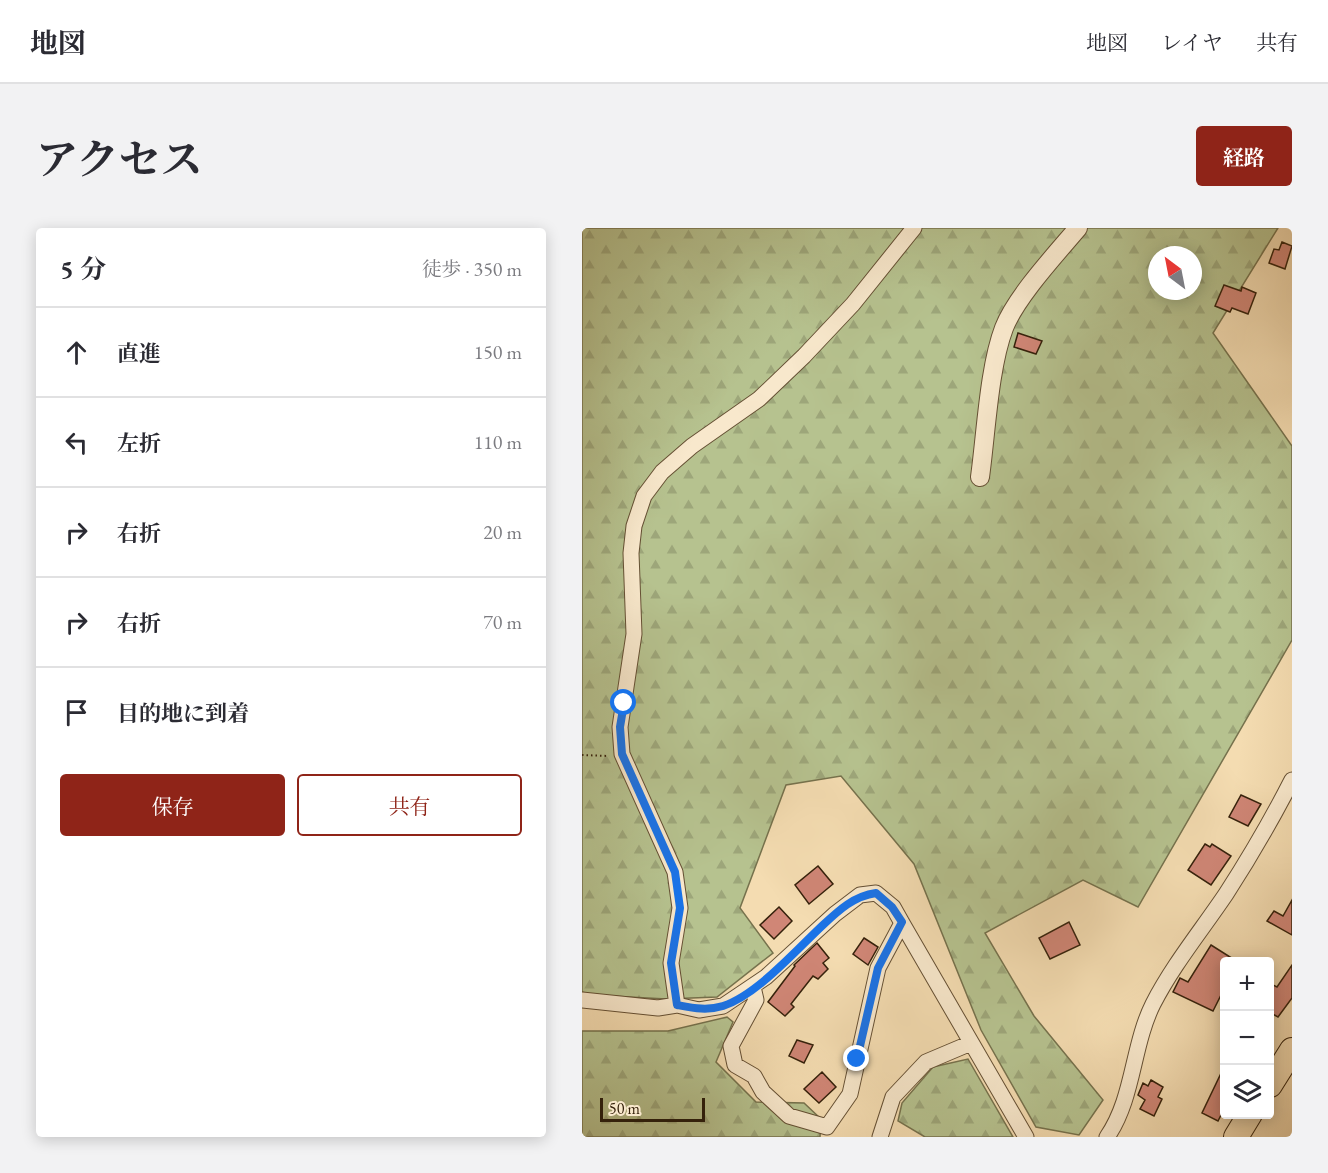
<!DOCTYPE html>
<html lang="ja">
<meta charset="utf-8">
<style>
body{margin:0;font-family:"EB Garamond","Noto Serif JP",serif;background:#f2f2f3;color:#2b2b33}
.controls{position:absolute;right:18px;bottom:18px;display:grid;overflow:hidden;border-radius:6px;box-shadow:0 3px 15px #0003}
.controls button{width:54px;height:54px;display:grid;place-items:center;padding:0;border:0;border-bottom:2px solid #e1e1e2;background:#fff;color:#2b2b33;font:30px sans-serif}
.compass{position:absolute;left:566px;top:18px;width:54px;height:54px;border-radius:50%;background:#fff;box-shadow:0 3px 15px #0003;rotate:328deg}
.scale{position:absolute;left:18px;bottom:15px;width:105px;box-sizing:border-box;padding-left:6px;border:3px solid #35210b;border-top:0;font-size:16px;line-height:21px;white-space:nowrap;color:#35210b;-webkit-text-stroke:4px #f8e8cc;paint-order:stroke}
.stop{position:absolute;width:18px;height:18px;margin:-14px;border:4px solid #1a73e8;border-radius:50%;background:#fff}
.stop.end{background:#1a73e8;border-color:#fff;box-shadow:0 2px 6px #0008}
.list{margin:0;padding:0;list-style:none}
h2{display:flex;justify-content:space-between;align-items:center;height:78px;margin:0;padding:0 24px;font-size:26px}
h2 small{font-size:20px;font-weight:400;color:#7c7c81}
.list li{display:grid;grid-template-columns:39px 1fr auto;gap:18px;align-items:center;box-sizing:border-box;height:90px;padding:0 24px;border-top:2px solid #e1e1e2}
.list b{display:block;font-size:22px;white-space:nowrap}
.list em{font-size:20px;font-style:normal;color:#7c7c81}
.actions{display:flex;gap:12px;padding:18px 24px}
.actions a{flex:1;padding:14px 0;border:2px solid #8f2418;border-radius:6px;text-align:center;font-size:21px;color:#8f2418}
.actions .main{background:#8f2418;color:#fff}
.icon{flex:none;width:33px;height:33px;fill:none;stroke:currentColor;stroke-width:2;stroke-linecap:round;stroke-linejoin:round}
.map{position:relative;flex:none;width:710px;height:909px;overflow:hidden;border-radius:6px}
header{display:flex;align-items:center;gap:36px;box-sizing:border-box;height:84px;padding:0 30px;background:#fff;border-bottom:2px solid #e1e1e2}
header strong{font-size:28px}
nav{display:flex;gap:33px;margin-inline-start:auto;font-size:21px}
.intro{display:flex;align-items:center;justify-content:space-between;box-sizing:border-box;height:144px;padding:0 36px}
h1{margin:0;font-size:42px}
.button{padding:15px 27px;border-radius:6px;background:#8f2418;color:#fff;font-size:21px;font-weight:700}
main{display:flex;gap:36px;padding:0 36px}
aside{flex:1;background:#fff;border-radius:6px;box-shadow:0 3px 15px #0003}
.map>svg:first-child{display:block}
.forest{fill:url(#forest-firs);stroke:#76724d;stroke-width:1.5;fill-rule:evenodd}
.building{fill:#d08676;stroke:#35210b;stroke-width:1.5}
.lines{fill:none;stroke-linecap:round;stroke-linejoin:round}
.minor-casing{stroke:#655034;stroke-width:17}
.tertiary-casing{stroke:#655034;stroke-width:20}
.trunk-casing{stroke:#35210b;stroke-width:26}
.path{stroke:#35210b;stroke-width:2;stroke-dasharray:1.5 3;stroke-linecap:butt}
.minor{stroke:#f8e8cc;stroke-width:15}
.tertiary{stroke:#f8e8cc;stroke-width:18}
.trunk{stroke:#f4dcb1;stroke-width:24}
.route{stroke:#1a73e8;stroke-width:8}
</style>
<header>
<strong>地図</strong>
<nav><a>地図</a><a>レイヤ</a><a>共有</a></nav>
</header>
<div class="intro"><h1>アクセス</h1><a class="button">経路</a></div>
<main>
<aside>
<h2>5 分<small>徒歩 · 350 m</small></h2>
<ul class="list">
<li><svg class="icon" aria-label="ahead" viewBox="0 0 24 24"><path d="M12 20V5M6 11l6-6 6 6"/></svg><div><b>直進</b></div><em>150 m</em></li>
<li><svg class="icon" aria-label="left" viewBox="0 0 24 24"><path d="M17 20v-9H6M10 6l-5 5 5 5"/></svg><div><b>左折</b></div><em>110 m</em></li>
<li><svg class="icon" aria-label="right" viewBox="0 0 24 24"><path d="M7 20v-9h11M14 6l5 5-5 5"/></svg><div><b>右折</b></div><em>20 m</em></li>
<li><svg class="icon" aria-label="right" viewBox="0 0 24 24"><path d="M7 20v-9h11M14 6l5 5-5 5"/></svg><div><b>右折</b></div><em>70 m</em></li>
<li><svg class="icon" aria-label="arrive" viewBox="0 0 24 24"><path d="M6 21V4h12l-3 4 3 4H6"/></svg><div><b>目的地に到着</b></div></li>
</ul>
<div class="actions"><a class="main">保存</a><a>共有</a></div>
</aside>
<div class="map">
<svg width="710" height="909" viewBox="0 0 710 909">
<defs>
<pattern id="forest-firs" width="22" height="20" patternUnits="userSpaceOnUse" patternTransform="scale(1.5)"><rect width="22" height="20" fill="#b6c28f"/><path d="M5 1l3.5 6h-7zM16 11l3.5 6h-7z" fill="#9da67a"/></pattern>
</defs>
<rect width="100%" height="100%" fill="#f4dcb1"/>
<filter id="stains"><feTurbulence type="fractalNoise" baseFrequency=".00333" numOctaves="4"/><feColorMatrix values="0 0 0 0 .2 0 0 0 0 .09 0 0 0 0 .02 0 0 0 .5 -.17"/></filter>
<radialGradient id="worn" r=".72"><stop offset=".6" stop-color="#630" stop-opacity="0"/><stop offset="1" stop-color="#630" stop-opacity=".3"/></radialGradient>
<!-- forest -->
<path class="forest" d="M 0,0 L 696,0 L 631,105 L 710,218 L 710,412 L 556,679 L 501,652 L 403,705 L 452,788 L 521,872 L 497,907 L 454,899 L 399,802 L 332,636 L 259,548 L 204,557 L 158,680 L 191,725 L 135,769 L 84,771 L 10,767 L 0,764 ZM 575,27 L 611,27 L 611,63 L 575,63 Z
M 145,789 L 151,794 L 134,834 L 174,874 L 222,875 L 239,891 L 238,909 L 0,909 L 0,803 L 86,803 Z
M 386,831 L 431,909 L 343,909 L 316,893 L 320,875 L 351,839 Z"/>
<!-- building -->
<path class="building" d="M 700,14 L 710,18 L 703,41 L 687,35 L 692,21 L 697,22 Z
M 642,57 L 659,63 L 660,59 L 674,65 L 666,86 L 650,80 L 648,84 L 633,78 Z
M 436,105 L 460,113 L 454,126 L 432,119 Z
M 659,567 L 679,576 L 666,598 L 647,589 Z
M 623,616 L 628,619 L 630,616 L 649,628 L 629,657 L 606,642 Z
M 236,638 L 251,656 L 227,676 L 213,657 Z
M 710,672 L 710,707 L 685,693 L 692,683 L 701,688 Z
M 197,679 L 210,693 L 192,711 L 178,697 Z
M 487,694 L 498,717 L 468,731 L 457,710 Z
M 282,710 L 296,719 L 286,737 L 271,726 Z
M 235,715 L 247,730 L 241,735 L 246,741 L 236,751 L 231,748 L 209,776 L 212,779 L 203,788 L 186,774 L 213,738 L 212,737 Z
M 629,717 L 656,734 L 642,734 L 642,761 L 631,783 L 591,764 L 598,750 L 606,754 Z
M 710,737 L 710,770 L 696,789 L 687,784 L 687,755 L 695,759 Z
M 215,812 L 231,817 L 222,835 L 207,828 Z
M 642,839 L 642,881 L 636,893 L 620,885 Z
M 240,844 L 254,859 L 237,875 L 222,861 Z
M 569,852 L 581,859 L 576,869 L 580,871 L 572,888 L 558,881 L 563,872 L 556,867 L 561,855 L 566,858 Z"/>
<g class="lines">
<defs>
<path id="minor" d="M 171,759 L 174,772 L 149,818 L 153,837 L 172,848 L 181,864 L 207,888 L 245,899 L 268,866 L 296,740 L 320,695
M 0,772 L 76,780 L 95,777 L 117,782 L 141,778 L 184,749 L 253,686 L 278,667 L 294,665 L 311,679 L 320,695 L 444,909
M 95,777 L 89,735 L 98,680 L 93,644 L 40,526 L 38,499 L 52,406 L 49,325 L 52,298 L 62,268 L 80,244 L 110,218 L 177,171 L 222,128 L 271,76 L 332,0
M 298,909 L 311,869 L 344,834 L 389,815
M 525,909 C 552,870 550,818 571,776 C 591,737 619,703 644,666 C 668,629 690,591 710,552"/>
<path id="tertiary" d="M 398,249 C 404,206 407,139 422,100 C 434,69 474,26 496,0"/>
<path id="trunk" d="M 688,857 L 710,822
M 654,909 L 668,886"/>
</defs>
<!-- minor casing -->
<use href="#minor" class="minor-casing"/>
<!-- tertiary casing -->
<use href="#tertiary" class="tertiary-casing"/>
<!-- trunk casing -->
<use href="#trunk" class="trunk-casing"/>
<!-- path -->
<path class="path" d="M 0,527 L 27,528"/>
<!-- minor -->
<use href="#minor" class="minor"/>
<!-- tertiary -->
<use href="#tertiary" class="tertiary"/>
<!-- trunk -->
<use href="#trunk" class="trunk"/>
</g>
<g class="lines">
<!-- route -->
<path class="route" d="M 42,475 L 38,499 L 40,526 L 93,644 L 98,680 L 89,735 L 95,777 C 111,780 125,783 141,778 C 175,767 214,722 241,697 C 257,682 272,668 294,665 L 310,679 L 320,694 L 296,740 L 275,831"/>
</g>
<rect width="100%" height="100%" filter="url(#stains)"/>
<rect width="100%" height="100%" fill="url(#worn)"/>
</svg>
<div class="controls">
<button>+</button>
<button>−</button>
<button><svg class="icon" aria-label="layers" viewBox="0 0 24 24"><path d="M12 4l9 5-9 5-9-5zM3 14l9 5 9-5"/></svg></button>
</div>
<svg class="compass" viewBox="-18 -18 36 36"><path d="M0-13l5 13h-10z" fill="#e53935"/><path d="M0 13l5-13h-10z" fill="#7c7c81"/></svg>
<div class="scale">50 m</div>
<div class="stop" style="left:42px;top:475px"></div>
<div class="stop end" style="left:275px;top:831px"></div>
</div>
</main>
